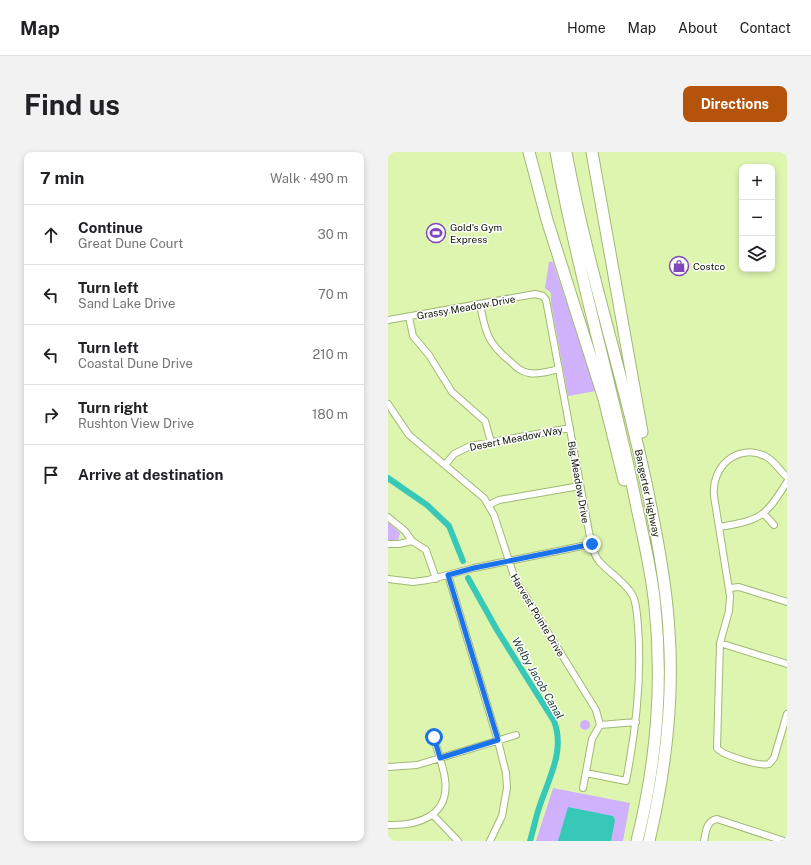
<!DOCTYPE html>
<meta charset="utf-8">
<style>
body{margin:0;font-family:"Public Sans",sans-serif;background:#f2f2f2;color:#202124}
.controls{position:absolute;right:12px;top:12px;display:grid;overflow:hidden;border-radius:8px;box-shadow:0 2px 6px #0003}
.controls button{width:36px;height:36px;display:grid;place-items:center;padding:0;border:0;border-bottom:1px solid #e0e0e0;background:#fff;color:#202124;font:20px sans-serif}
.stop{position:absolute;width:12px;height:12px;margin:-9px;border:3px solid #1a73e8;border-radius:50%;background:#fff}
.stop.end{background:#1a73e8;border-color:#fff;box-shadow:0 1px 4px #0008}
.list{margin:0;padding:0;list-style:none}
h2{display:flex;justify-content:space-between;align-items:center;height:52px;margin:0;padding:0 16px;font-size:17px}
h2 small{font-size:13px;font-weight:400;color:#757577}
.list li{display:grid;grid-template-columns:26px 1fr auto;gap:12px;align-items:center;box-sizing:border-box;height:60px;padding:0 16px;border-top:1px solid #e0e0e0}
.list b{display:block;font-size:15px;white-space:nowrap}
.list p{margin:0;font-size:13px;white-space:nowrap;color:#757577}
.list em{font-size:13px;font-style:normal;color:#757577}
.icon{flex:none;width:22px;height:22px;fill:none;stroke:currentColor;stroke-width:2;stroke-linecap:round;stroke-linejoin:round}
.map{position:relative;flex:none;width:399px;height:689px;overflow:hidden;border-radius:8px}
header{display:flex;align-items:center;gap:24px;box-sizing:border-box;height:56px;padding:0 20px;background:#fff;border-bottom:1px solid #e0e0e0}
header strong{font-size:19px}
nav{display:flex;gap:22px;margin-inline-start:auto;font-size:14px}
.intro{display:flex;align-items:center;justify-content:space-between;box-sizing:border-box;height:96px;padding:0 24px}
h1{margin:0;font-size:28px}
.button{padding:10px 18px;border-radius:8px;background:#b45309;color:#fff;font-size:14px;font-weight:700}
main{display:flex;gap:24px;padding:0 24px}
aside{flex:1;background:#fff;border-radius:8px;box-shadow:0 2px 6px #0003}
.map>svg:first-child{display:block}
.green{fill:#d0b1fb}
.water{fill:#38c8b7}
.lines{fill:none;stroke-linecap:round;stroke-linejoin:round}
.canal{stroke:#38c8b7;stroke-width:6}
.street-casing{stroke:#a2b875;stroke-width:8}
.highway-casing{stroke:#a2b875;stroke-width:13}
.street{stroke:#fff;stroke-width:6}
.highway{stroke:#fff;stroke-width:11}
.route{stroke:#1a73e8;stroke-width:5}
.labels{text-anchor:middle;stroke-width:3;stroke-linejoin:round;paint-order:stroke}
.poi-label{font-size:10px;fill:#0c1300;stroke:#fff;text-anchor:start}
.street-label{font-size:10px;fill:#0c1300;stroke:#fff}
.water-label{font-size:11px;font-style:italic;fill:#274540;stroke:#fff}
</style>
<header>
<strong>Map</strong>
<nav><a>Home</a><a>Map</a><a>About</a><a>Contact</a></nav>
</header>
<div class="intro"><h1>Find us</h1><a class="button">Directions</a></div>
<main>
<aside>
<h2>7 min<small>Walk · 490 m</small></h2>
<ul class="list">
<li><svg class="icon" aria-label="ahead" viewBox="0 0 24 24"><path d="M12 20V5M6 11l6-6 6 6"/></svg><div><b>Continue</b><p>Great Dune Court</p></div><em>30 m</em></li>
<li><svg class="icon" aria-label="left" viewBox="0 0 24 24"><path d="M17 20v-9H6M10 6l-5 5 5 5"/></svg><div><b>Turn left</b><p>Sand Lake Drive</p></div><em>70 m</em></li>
<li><svg class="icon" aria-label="left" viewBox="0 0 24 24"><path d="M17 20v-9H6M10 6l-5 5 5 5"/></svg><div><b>Turn left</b><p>Coastal Dune Drive</p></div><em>210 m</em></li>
<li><svg class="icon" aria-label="right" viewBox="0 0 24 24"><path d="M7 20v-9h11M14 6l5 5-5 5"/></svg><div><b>Turn right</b><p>Rushton View Drive</p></div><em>180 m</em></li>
<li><svg class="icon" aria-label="arrive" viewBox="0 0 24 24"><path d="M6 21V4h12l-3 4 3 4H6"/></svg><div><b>Arrive at destination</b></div></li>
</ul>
</aside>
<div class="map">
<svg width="399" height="689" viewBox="0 0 399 689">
<rect width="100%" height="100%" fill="#def5b0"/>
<!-- green -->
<path class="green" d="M 161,110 L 165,110 L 208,239 L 180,244 L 163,151 L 163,141 L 157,136 Z
M 0,370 L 12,381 L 10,388 L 0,388 Z
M192 573a5 5 0 1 1 10 0a5 5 0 1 1-10 0Z
M 165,636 L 242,651 L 235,689 L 148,689 Z"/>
<!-- water -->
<path class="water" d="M 180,655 L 225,664 L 227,668 L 223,689 L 170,689 Z"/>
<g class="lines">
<!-- canal -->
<path class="canal" d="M 0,326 L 39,353 L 61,374 L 75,409
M 80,426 L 109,478 L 166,569 C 178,600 159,629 150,659 C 147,669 145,679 142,689"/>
<defs>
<path id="street" d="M 92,152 C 97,180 100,192 123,210 C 128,215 133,220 141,221 C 150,223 162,219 171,217
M 21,165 L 25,184 L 41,203 L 64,240 L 97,269 L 103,290
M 0,168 L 147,142 L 155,144 L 158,148 L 201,380 C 203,389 205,403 211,409 C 221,421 237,429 245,444 C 249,453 249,464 250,474 C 254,526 248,578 238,629 L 198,621
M 0,252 L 21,283 L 96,346 L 106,363 L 127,427 L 208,558 L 212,573 L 204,587 L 195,636
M 57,313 L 66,302 L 82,294 L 182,276
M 399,325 C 391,318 387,309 377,304 C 349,291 323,315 326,344 L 342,444 L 341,459 L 332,491 L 329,596 C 334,603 372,615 381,612 L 386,606 L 399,562
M 101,353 L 111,348 L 192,334
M 376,362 L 386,373
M 0,365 L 17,379 L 24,389 L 38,398 L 48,427
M 332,375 C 373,368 377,365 399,330
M 0,392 L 11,392 L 24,389
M 60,423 L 110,589 L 118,621 L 119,636 L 114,664 L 102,689
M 0,427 L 25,430 L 40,428 L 86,416 L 204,392
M 342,436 L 351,435 L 399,450
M 332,491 L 399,512
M 212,573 L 248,570
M 0,615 L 29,613 L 128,583
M 45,663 L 70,689
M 0,673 C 30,674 62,664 57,627 C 55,613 49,599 46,585
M 316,689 C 318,680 318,669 329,667 L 396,689"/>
<path id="highway" d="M 141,0 L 159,68 L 216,247 L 236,328
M 168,0 C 189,118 224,233 248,351 C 255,385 264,420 267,455 C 275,532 268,613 249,689
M 178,0 C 201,125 243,246 266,371 C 273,407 279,443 281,479 C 286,549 277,621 261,689
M 204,0 L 254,280"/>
</defs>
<!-- street casing -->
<use href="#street" class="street-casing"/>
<!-- highway casing -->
<use href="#highway" class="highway-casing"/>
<!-- street -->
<use href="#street" class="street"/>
<!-- highway -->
<use href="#highway" class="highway"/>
</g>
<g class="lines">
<!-- route -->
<path class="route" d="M 46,585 L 52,606 L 110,588 L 60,423 L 86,416 L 204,392"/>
</g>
<!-- icons -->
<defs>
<symbol id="stadium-ring" viewBox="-11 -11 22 22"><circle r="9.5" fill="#fff" stroke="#8147bd" stroke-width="1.5"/><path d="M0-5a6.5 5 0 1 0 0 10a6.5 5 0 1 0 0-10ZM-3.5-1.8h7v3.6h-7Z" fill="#8147bd"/></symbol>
<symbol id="shop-ring" viewBox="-11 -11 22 22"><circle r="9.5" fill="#fff" stroke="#8147bd" stroke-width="1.5"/><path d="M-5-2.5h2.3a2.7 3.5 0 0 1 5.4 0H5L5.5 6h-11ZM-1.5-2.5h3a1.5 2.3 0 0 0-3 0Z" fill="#8147bd"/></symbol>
</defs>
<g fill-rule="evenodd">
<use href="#stadium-ring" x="37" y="70" width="22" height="22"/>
<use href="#shop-ring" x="280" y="103" width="22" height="22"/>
</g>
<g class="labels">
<!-- poi labels -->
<g class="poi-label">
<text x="62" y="79">Gold's Gym<tspan x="62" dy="12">Express</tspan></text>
<text x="305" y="118">Costco</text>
</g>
<!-- street labels -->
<g class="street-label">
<text transform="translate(78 155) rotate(-10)" y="4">Grassy Meadow Drive</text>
<text transform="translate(128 286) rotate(-11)" y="4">Desert Meadow Way</text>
<text transform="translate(191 330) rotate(80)" y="4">Big Meadow Drive</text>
<text transform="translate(260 341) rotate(78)" y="4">Bangerter Highway</text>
<text transform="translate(150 463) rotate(59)" y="4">Harvest Pointe Drive</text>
</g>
<!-- water labels -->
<g class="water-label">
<text transform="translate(150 526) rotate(60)" y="4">Welby Jacob Canal</text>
</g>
</g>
</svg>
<div class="controls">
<button>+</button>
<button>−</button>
<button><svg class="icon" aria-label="layers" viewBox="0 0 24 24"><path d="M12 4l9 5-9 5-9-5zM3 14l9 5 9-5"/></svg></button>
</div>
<div class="stop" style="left:46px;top:585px"></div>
<div class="stop end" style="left:204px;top:392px"></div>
</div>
</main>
